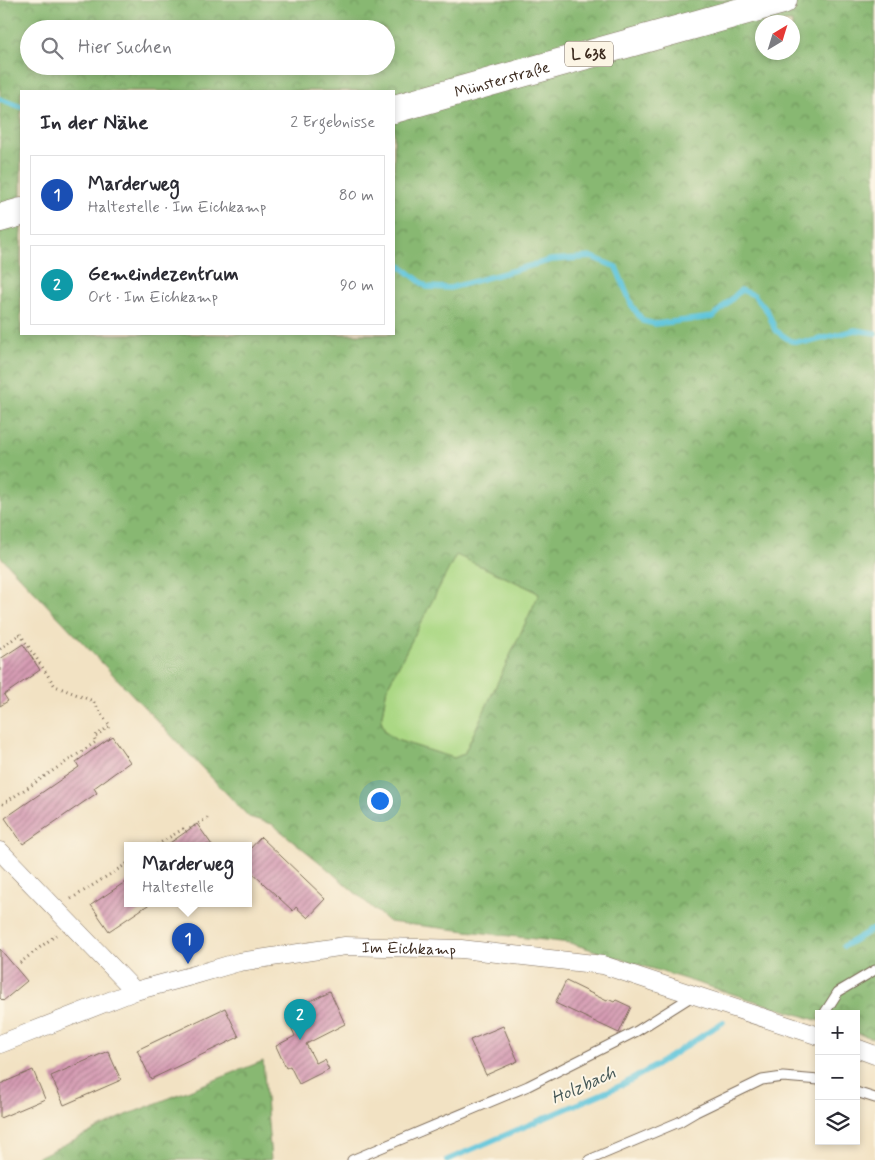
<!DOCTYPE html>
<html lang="de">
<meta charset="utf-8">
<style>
body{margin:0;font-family:Mynerve,sans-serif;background:#f2f2f3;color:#2b2b33}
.controls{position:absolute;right:15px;bottom:15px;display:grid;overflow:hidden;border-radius:0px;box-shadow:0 2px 8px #0003}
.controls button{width:45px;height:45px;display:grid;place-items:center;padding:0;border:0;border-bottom:1px solid #e1e1e2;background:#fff;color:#2b2b33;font:25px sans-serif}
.compass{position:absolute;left:755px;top:15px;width:45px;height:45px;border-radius:50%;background:#fff;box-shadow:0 2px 8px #0003;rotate:38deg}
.you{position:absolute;left:379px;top:800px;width:18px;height:18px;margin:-12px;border:4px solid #fff;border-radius:50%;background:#1a73e8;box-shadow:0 0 0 8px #1a73e833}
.badge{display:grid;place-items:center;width:32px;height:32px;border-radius:50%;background:#d1495b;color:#fff;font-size:16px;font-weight:700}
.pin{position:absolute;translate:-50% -41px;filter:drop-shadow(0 1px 2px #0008)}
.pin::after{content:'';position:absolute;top:26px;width:18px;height:15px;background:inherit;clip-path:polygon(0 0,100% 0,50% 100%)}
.popup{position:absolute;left:124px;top:842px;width:128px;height:65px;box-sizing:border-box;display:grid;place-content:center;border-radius:0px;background:#fff;filter:drop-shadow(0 1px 4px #0005);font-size:16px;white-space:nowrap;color:#7c7c81}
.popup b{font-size:19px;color:#2b2b33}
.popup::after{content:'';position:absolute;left:50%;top:100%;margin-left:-10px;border:10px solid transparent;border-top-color:#fff}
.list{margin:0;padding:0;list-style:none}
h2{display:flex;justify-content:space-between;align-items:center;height:65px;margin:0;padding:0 20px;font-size:21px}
h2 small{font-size:16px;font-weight:400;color:#7c7c81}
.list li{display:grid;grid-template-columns:32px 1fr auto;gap:15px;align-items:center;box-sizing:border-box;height:80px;margin:0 10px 10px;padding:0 10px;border:1px solid #e1e1e2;border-radius:0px}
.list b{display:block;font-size:19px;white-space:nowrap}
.list p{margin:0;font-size:16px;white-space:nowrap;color:#7c7c81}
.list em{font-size:16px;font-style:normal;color:#7c7c81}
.icon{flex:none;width:28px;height:28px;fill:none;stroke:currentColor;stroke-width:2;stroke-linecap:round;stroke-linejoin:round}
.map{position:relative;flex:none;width:875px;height:1160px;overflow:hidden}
.search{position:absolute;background:#fff;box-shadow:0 2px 8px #0003;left:20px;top:20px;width:375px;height:55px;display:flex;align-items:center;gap:12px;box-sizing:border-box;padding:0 18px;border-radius:28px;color:#7c7c81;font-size:19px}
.panel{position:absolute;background:#fff;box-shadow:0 2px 8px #0003;left:20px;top:90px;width:375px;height:245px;border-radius:0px}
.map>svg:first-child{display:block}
.grass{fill:#abd884;stroke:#738151}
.forest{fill:url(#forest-crowns);stroke:#627148;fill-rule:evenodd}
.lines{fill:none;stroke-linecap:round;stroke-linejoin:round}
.stream{stroke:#5ec5db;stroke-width:5.5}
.building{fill:url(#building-hatch)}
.service-casing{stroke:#7b6a58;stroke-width:11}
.minor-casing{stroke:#7b6a58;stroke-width:19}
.primary-casing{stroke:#7b6a58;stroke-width:29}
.path{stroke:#7b6a58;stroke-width:3;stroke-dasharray:1 4;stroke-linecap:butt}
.service{stroke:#fff;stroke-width:9}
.minor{stroke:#fff;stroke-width:18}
.primary{stroke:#fff;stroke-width:28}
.labels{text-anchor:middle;stroke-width:4;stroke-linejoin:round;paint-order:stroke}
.shield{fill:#fcf5e5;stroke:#75675a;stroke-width:1}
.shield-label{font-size:15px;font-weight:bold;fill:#3b2a1e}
.street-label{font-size:16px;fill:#3b2a1e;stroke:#fcf5e5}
.water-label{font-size:18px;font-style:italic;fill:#465857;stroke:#fcf5e5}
</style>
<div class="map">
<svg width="875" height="1160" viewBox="0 0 875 1160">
<defs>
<pattern id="forest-crowns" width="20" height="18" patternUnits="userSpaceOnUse" patternTransform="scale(1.25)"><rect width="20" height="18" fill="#88b872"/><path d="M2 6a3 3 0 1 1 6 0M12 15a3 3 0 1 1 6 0" fill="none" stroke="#70965d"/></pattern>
<pattern id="building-hatch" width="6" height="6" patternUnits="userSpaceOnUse" patternTransform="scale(1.25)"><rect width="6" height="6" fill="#d59bb3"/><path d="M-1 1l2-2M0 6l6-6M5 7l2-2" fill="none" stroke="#ae7f91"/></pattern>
</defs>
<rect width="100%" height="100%" fill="#fcf5e5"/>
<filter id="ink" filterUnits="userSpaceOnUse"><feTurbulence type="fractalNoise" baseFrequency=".02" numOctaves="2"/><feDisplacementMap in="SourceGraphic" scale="10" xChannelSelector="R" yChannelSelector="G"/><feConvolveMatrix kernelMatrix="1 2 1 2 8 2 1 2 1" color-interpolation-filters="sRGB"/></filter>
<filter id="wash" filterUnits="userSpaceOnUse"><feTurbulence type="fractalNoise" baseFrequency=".0096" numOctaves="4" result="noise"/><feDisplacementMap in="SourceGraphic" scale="20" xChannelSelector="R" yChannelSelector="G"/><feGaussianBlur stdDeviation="1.12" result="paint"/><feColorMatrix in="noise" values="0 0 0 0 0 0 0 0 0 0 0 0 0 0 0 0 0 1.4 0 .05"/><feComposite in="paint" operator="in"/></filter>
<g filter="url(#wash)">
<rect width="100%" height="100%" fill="#f2e2c3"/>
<!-- grass -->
<path class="grass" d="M 456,554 L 531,589 L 539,594 L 464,754 L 454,758 L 396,740 L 385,732 L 381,720 L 387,688 Z"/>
<!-- forest -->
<path class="forest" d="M 0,0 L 875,0 L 875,1039 L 856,1033 L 856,1014 L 819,1014 L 819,1021 L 570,943 L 389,922 L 323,865 L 272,824 L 249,817 L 0,556 ZM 762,22 L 792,22 L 792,52 L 762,52 ZM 29,29 L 386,29 L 386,66 L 29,66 ZM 21,91 L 394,91 L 394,334 L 21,334 ZM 456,555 L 531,589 L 539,594 L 464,754 L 454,758 L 396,740 L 385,732 L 381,720 L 387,688 Z
M 263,1061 L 271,1160 L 32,1160 L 124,1116 Z"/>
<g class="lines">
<!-- stream -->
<path class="stream" d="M 0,99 L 21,107
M 394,261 L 427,287 L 450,288 L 551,260 L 592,257 L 616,267 L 632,306 L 643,321 L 655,324 L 713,317 L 741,290 L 754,295 L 768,312 L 775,330 L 791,341 L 809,342 L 855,330 L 875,333
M 844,946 L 875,928
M 447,1160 L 622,1085 L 657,1065 L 723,1022"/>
</g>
<g id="blocks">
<!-- building -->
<path class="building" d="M 23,644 L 40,670 L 4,695 L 8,701 L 0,706 L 0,659 Z
M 112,736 L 130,762 L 94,788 L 97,793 L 23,844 L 5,818 L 79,767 L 76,762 Z
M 197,824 L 212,845 L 167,845 Z
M 261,837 L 326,899 L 308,918 L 296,907 L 293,911 L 248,869 L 248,851 Z
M 128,880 L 128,903 L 151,903 L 109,931 L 91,905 Z
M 0,949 L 27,981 L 3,1001 L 0,998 Z
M 566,981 L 607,1001 L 608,999 L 614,1002 L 616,1000 L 631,1007 L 619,1033 L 555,1003 Z
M 330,991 L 345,1024 L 306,1044 L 316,1063 L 324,1059 L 329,1069 L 299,1084 L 290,1066 L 286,1068 L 276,1046 L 295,1036 L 288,1020 L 299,1014 L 296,1008 Z
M 225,1008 L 239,1037 L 151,1079 L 137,1050 Z
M 503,1026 L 518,1061 L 486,1075 L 470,1040 Z
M 108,1051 L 121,1080 L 64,1105 L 51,1076 Z
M 33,1070 L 45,1099 L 0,1118 L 0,1084 Z"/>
</g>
</g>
<g filter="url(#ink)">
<use href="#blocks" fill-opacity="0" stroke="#7b6a58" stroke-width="1"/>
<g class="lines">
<defs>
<path id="service" d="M 824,1014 L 838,992 L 875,970
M 856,1092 L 875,1098
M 352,1160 L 528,1086 L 637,1031 L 694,995
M 589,1160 L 679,1122 L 696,1112 L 762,1080 L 783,1077 L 819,1080"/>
<g id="minor">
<path d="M 0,851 L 135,991"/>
<path id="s1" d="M 0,1044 L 135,991 L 191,976 L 239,962 L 345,946 L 461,949 L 603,965 L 819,1036"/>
<path d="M 856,1048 L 875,1055"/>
</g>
<g id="primary">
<path id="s2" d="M 394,109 L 783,0"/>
<path d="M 0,218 L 21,212"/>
</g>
</defs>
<!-- service casing -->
<use href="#service" class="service-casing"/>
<!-- minor casing -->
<use href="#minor" class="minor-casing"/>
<!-- primary casing -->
<use href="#primary" class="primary-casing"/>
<!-- path -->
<path class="path" d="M 0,649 L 20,634 L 55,686 L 93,701 L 110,726 L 94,737 L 96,742 L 0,806
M 157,845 L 183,829 L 185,832 L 209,817
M 71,899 L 128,863
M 20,963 L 56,935"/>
<!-- service -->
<use href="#service" class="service"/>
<!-- minor -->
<use href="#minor" class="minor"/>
<!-- primary -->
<use href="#primary" class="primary"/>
</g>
</g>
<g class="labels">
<!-- shield labels -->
<rect class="shield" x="565" y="41.5" width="48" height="25" rx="4"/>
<g class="shield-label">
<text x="589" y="59">L 638</text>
</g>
<!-- street labels -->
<g class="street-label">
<text dy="6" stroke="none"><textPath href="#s2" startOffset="112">Münsterstraße</textPath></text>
<text dy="6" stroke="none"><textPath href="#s1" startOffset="424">Im Eichkamp</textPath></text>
</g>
<!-- water labels -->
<g class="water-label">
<text transform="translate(583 1085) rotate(-24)" y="6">Holzbach</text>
</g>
</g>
</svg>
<div class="controls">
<button>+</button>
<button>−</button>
<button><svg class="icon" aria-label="layers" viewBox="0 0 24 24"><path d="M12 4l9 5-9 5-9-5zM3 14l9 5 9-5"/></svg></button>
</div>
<svg class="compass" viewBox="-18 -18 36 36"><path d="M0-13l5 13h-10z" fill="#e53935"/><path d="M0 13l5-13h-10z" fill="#7c7c81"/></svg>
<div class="you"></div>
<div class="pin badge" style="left:188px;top:964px;background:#1a4fb4">1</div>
<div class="popup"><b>Marderweg</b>Haltestelle</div>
<div class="pin badge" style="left:300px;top:1040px;background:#0f9aa8">2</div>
<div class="search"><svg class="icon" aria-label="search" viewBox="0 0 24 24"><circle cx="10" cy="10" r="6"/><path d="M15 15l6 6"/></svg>Hier suchen</div>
<section class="panel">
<h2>In der Nähe<small>2 Ergebnisse</small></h2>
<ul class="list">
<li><span class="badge" style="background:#1a4fb4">1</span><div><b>Marderweg</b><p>Haltestelle · Im Eichkamp</p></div><em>80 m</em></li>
<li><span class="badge" style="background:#0f9aa8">2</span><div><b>Gemeindezentrum</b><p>Ort · Im Eichkamp</p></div><em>90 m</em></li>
</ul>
</section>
</div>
